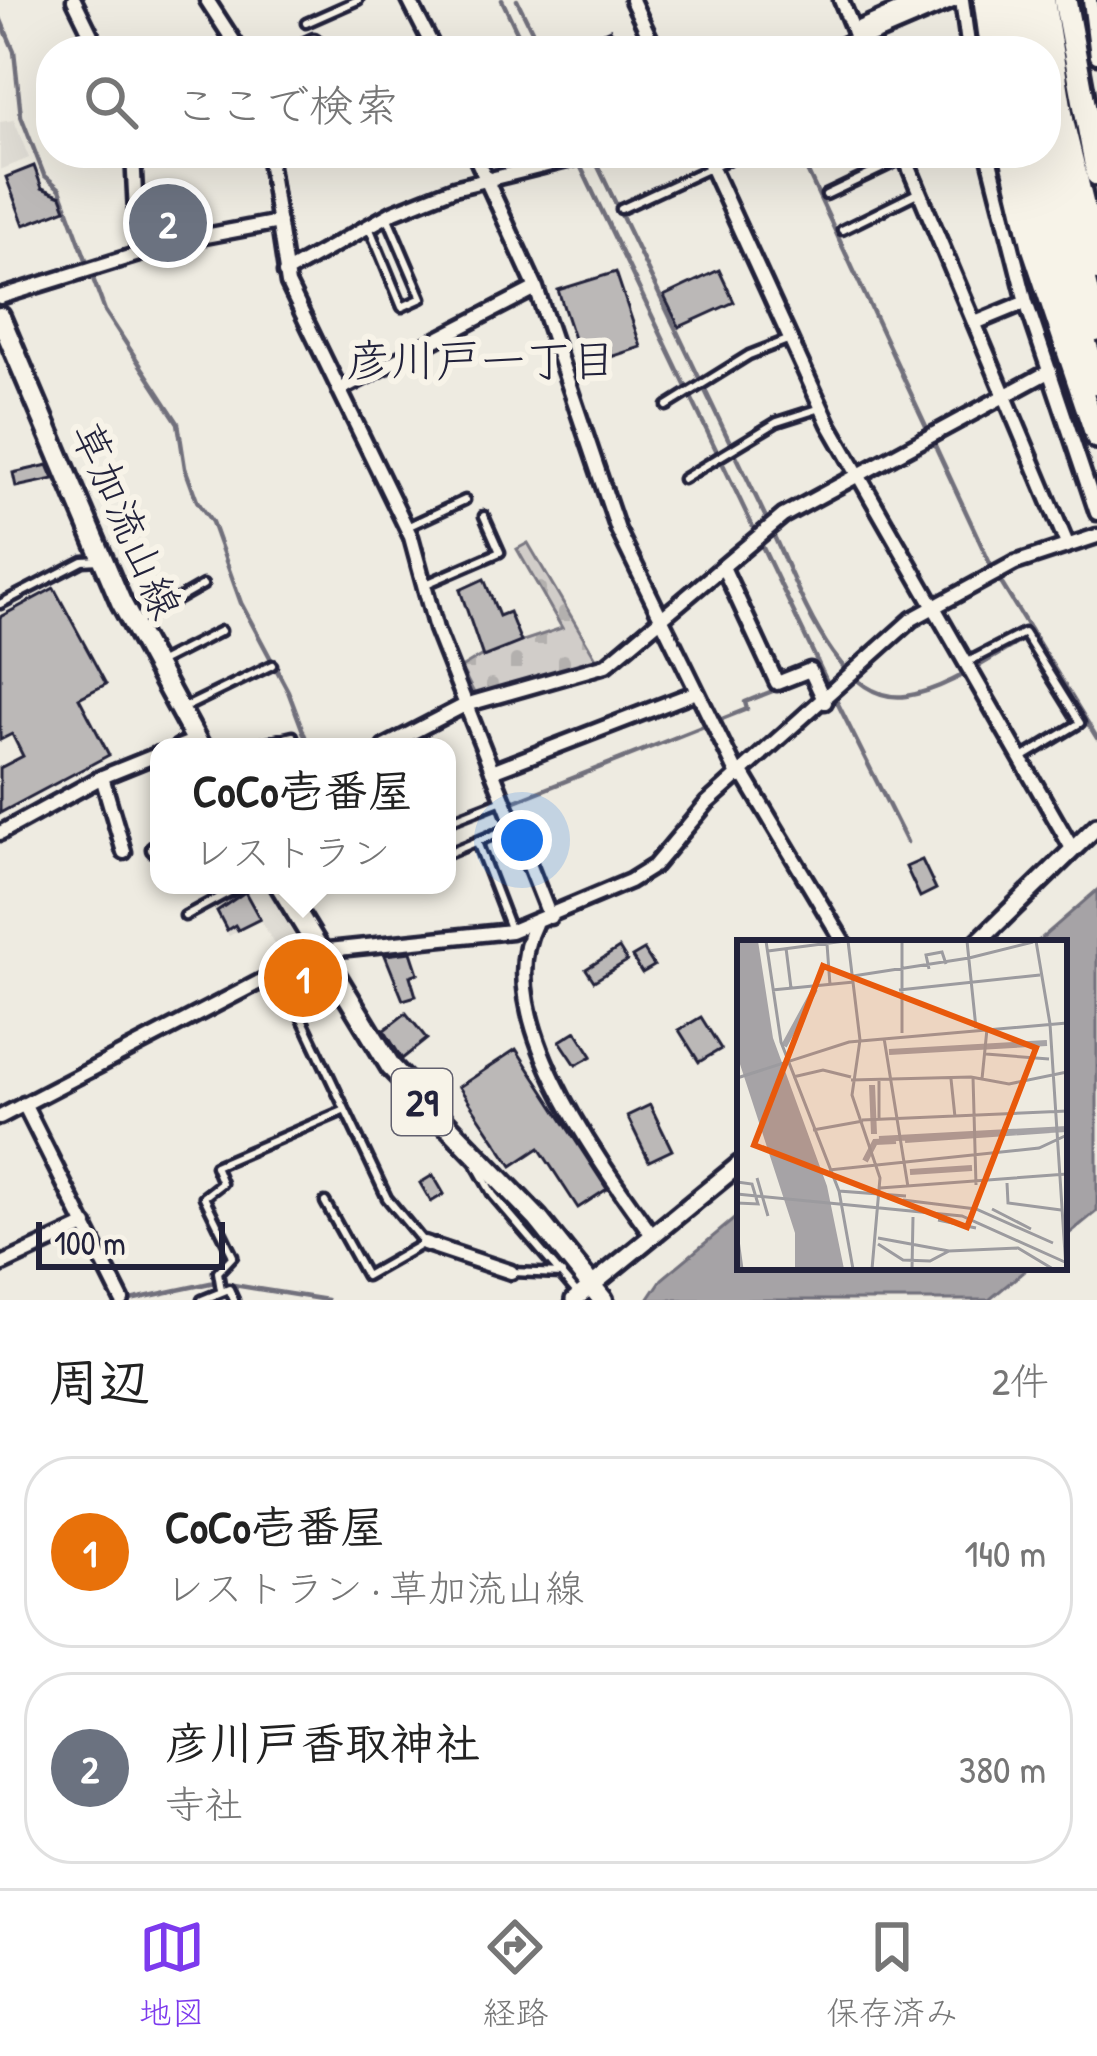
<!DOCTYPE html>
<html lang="ja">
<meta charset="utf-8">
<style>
body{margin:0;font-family:"Patrick Hand","Klee One",sans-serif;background:#f2f2f2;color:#222}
.scale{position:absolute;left:36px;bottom:30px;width:189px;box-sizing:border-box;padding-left:12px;border:6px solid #22223b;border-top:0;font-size:33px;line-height:42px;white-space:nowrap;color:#22223b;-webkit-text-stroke:9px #f7f3e8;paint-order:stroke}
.you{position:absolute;left:522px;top:840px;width:42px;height:42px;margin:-30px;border:9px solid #fff;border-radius:50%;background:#1a73e8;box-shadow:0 0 0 18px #1a73e833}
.badge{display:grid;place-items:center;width:78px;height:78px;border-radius:50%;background:#7c3aed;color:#fff;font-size:39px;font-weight:700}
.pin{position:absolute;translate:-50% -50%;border:6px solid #fff;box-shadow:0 3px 12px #0006}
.popup{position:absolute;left:150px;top:738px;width:306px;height:156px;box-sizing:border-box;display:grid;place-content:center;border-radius:24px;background:#fff;filter:drop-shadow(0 3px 9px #0005);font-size:39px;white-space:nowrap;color:#767676}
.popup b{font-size:45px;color:#222}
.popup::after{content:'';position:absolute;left:50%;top:100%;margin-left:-24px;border:24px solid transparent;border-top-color:#fff}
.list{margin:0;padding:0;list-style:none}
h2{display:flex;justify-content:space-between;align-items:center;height:156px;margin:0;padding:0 48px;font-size:51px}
h2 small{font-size:39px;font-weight:400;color:#767676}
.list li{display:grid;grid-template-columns:78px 1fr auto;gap:36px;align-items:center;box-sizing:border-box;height:192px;margin:0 24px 24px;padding:0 24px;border:3px solid #e0e0e0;border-radius:48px}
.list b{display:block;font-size:45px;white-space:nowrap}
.list p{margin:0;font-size:39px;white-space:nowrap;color:#767676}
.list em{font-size:39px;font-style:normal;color:#767676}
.icon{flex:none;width:66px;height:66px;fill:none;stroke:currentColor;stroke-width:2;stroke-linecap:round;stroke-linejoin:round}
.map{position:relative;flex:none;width:1097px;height:1300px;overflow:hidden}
.search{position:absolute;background:#fff;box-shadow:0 12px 48px #0002;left:36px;right:36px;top:36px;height:132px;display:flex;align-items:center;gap:30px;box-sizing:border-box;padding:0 42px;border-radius:48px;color:#767676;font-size:45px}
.sheet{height:588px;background:#fff}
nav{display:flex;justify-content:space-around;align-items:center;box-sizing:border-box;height:168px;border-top:3px solid #e0e0e0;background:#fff;font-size:33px;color:#767676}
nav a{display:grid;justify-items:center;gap:6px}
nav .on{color:#7c3aed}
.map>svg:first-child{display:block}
.built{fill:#dfdcd4}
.cemetery{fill:url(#cemetery-stones);stroke:#7a7882;stroke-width:3}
.water{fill:#a6a3a6;stroke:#716f7b;stroke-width:3}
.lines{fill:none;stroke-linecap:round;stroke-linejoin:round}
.stream{stroke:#716f7b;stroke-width:4.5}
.building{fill:#bbb8b7;stroke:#22223b;stroke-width:3}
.service-casing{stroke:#22223b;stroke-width:15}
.minor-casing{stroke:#22223b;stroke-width:21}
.tertiary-casing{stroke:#22223b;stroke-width:24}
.primary-casing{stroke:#22223b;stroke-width:27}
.trunk-casing{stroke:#22223b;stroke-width:30}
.motorway-casing{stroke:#22223b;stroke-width:33}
.service{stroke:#f7f3e8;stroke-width:6}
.minor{stroke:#f7f3e8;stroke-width:12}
.tertiary{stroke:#f7f3e8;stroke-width:15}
.primary{stroke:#f7f3e8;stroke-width:18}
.trunk{stroke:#f7f3e8;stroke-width:21}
.motorway{stroke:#f7f3e8;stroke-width:24}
.labels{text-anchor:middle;stroke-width:12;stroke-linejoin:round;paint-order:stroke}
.shield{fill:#f7f3e8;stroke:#62616f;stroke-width:3}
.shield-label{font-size:39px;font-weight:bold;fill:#22223b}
.street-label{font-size:42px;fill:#22223b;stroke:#f7f3e8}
.neighbourhood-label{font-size:45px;fill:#22223b;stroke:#f7f3e8}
.inset-river{fill:none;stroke:#a6a3a6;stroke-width:6}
.inset-road{fill:none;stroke:#9c9b9f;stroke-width:3}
.view{fill:#e8590c;fill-opacity:0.15;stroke:#e8590c;stroke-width:6}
.inset-edge{fill:none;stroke:#22223b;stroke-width:6}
</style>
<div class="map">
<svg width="1097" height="1300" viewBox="0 0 1097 1300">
<defs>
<pattern id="cemetery-stones" width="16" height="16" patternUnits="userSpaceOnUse" patternTransform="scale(3)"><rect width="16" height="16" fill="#d1cdc9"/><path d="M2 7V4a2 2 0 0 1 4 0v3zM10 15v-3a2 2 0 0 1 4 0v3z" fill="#b3b0ae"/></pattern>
</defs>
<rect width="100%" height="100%" fill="#eeebe1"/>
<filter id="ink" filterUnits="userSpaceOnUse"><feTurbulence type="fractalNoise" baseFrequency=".00833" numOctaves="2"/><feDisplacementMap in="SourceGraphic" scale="24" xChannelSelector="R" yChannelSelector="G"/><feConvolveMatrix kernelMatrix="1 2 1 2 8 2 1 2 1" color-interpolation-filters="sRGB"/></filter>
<g filter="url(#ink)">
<!-- built -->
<path class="built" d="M 14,120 L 29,158 L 0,170 L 0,122 Z
M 254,885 L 265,885 L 302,950 L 284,961 L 260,919 L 229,936 L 214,908 Z"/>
<!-- cemetery -->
<path class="cemetery" d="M 528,543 L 598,662 L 476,697 L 461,668 L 484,654 L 562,628 L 517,549 Z"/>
<!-- water -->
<path class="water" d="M 1097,890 L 1097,1211 L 1064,1238 L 1064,943 L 1036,943 Z
M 740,1214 L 740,1267 L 1029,1267 L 989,1300 L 648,1300 L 662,1279 Z"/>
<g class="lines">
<!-- stream -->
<path class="stream" d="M 502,0 L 526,51
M 517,0 L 542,51
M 0,18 L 14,51 L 21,116 L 44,175 L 60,189 L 105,311 L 178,423 L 185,468 L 197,501 L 212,522 L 241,603 L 288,691 L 309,747
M 799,153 L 992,568 L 1032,633
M 594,158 L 768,522
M 578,161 L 829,686
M 772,532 C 796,581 836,706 906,696 C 949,690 995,654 1033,634 L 1097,738
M 834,696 L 907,842
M 447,828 L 747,709 L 745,702 L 813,675
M 130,1300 L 215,1282 L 327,1300"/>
</g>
<!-- building -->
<path class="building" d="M 610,29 L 621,51 L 561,51 Z
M 34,166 L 42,188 L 61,196 L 66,209 L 24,225 L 6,177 Z
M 177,214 L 181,230 L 161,236 L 157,219 Z
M 719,270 L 734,302 L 679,327 L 664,296 Z
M 616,272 L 641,347 L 583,366 L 558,290 Z
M 48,465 L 54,479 L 16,487 L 13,473 Z
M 484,579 L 499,616 L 509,612 L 521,642 L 483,657 L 460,590 Z
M 54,588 L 106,684 L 79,698 L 109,755 L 0,813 L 0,768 L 23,756 L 12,734 L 0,740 L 0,617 Z
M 922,860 L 936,889 L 920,897 L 906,867 Z
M 245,892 L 260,919 L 238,930 L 235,925 L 227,930 L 217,911 Z
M 619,948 L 627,961 L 594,981 L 586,969 Z
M 644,950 L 654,966 L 642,973 L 632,957 Z
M 411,952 L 418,973 L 410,976 L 416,996 L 403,1000 L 385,955 Z
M 313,966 L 319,977 L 297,989 L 291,977 Z
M 406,1013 L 427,1039 L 402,1059 L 384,1030 Z
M 701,1017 L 721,1049 L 699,1062 L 679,1030 Z
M 576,1031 L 592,1056 L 576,1065 L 560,1041 Z
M 516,1049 L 607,1189 L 578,1208 L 539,1148 L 512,1166 L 459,1087 Z
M 650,1105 L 672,1150 L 649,1161 L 627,1116 Z
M 433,1175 L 444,1194 L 431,1202 L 420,1183 Z"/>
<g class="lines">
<defs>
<path id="service" d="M 306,23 L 358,0
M 78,157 L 87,153
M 826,195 L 904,158
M 621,209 L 742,153
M 369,227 L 402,307 L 422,298 L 387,216
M 842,230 L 919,192
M 667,406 L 749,355 L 790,339
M 683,479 L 777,422 L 821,408
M 409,526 L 465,500
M 426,584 L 500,552 L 484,516
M 0,604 L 83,561 L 99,560
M 138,622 L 203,585
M 160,662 L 221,631
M 968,662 L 1024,633 L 1080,723 L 1022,758
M 184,708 L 272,665
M 247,747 L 293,736
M 454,819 L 500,801
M 477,842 L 510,928
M 447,854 L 514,826
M 185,916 L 242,885
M 281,974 L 387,1198 L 424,1243 L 366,1276 L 325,1202
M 476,1165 L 493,1195 L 578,1294
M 512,1272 L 562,1274
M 221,1290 L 218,1272 L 233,1256 L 204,1197 L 222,1183 L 215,1166 L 343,1111
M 202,1300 L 229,1289 L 234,1300"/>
<path id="minor" d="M 74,0 L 99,51
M 207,0 L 240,51
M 409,0 L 435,51
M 632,0 L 656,51
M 841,0 L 862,51
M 962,0 L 969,51
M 1090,0 L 1097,56
M 859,41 L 955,0
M 292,51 L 314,41
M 830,51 L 858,38
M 133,153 L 138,254
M 268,153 L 288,284 L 411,537 L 436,629 L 550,917
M 474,153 L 536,288 L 618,530 L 739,777
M 705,153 L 829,424 L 1073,850
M 903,153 L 1067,544
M 988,153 L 1026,302 L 1097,513
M 285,273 L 394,212 L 454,188 L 595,153
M 0,297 L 184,240 L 279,222
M 975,323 L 1026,302
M 339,390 L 536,288
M 723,567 L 777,683 L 810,670 L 825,702
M 178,747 L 196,740
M 384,747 L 465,705 L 606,665 L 783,516 L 1050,371
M 492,771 L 694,693
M 743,774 L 844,943
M 102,777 L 124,852
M 0,833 L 102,777 L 159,754
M 154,849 L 159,846
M 535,924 C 489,1015 601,1164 652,1235
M 24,1104 L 122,1300
M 0,1117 L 319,951 L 511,931 L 630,881 L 654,866 L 707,803 L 912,619 L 1015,563 L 1097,536
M 424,1243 L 511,1272
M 0,1265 L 86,1225"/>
<path id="tertiary" d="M 855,31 L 926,0
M 977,943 L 1097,826
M 574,1300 L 740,1164"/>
<path id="primary" d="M 0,317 L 121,602 L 200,747
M 280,885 L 391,1067 L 538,1219 L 603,1300"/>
<path id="trunk" d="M 985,0 L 992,51
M 1065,0 L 1097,174
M 1011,153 L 1034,250 L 1097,437"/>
<path id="motorway" d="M 1003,0 L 1010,51
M 1023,0 L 1030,51
M 1042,0 L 1062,125 L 1097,268
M 1046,136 L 1095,329
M 1029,153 L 1057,265 L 1097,382"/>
</defs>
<!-- service casing -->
<use href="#service" class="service-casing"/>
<!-- minor casing -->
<use href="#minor" class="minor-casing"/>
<!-- tertiary casing -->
<use href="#tertiary" class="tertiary-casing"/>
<!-- primary casing -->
<use href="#primary" class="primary-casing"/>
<!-- trunk casing -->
<use href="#trunk" class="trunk-casing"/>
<!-- motorway casing -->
<use href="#motorway" class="motorway-casing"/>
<!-- service -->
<use href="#service" class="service"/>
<!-- minor -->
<use href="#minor" class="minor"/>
<!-- tertiary -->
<use href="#tertiary" class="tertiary"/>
<!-- primary -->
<use href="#primary" class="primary"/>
<!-- trunk -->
<use href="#trunk" class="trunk"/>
<!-- motorway -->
<use href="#motorway" class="motorway"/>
</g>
</g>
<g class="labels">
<!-- shield labels -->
<rect class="shield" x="392" y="1069" width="60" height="66" rx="9"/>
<g class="shield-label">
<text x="422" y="1116">29</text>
</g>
<!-- street labels -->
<g class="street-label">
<text transform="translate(127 520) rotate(66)" y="15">草加流山線</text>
</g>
<!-- neighbourhood labels -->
<g class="neighbourhood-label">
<text x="481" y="376">彦川戸一丁目</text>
</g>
</g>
<!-- overview -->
<g transform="translate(737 940)">
<rect width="330" height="330" fill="#eeebe1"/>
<path d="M 0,1 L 21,1 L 36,98 L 90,246 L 107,329 L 58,329 L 58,293 L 0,115 Z" fill="#a6a3a6"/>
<path class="inset-river" d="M 47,106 L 78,49M 152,112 L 310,103M 135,145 L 137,194M 142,199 L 330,189M 168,200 L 314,190M 128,221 L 138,202 L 159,201M 173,232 L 235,228"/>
<path class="inset-road" d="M 29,1 L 44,102 L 102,251 L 169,256M 111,1 L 123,100 L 115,155 L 143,238 L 135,329M 165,1 L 165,93M 230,1 L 239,88M 299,1 L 313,84 L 329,329M 90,4 L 93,45M 49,8 L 54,48M 31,11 L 108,1M 232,18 L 296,2M 192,29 L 189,15 L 205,12 L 209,24M 116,36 L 232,18M 35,50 L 117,42M 162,50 L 303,35M 147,98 L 171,247M 249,114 L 312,119M 56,137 L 86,130 L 114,137M 236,137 L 239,245M 0,138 L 112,102 L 330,83M 214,139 L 218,177M 245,139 L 250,89M 114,140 L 234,137 L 272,144 L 330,132M 142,140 L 142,178M 125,180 L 330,171M 76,190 L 126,181M 92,230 L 302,208 L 330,195M 20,238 L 31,276M 0,242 L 15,244 L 21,264 L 0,263M 270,243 L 271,263 L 324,270M 143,248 L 330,234M 102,251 L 116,329M 0,254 L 225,276 L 330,323M 166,260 L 239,269 L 316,303M 255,269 L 294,289M 201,280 L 239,288M 0,293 L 5,329M 141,298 L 212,311 L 281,308 L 316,329M 141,304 L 166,320 L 193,321 L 212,311M 175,329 L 176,277"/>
<path class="view" d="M 86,26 L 299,108 L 230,287 L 17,205 Z"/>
<rect width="330" height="330" class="inset-edge"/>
</g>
</svg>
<div class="scale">100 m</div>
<div class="you"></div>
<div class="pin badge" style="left:303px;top:978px;background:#e8710a">1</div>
<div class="popup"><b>CoCo壱番屋</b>レストラン</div>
<div class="pin badge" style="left:168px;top:223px;background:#6b7280">2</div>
<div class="search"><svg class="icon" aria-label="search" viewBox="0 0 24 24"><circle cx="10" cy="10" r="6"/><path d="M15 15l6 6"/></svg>ここで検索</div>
</div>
<section class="sheet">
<h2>周辺<small>2件</small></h2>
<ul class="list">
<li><span class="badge" style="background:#e8710a">1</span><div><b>CoCo壱番屋</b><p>レストラン · 草加流山線</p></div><em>140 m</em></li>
<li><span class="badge" style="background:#6b7280">2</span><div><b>彦川戸香取神社</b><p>寺社</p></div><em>380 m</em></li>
</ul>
</section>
<nav>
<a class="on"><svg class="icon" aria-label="map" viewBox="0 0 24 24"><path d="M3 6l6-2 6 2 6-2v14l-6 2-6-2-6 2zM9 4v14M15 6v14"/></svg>地図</a>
<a><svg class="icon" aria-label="directions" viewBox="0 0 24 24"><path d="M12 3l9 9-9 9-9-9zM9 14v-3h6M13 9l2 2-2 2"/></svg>経路</a>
<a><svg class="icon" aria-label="saved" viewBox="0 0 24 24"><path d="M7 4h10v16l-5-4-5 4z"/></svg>保存済み</a>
</nav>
